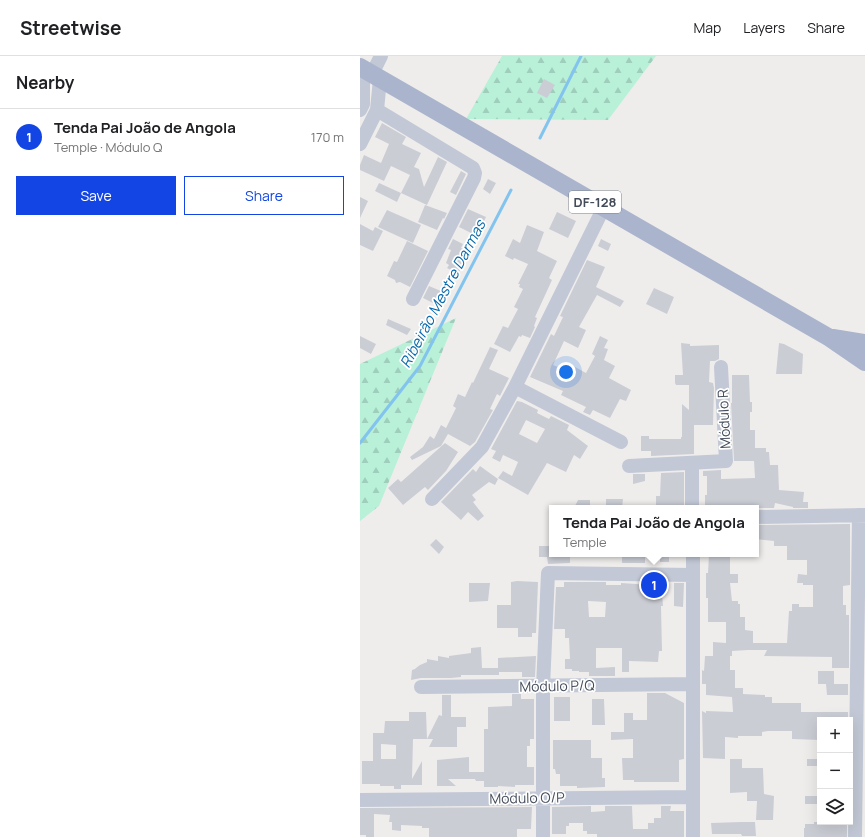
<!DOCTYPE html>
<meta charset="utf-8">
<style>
body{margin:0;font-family:Manrope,sans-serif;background:#f2f2f2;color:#202124}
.controls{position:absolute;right:12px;bottom:12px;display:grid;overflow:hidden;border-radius:0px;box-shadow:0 4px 16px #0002}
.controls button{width:36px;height:36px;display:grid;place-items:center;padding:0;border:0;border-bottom:1px solid #e0e0e0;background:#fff;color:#202124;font:20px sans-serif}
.you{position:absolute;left:206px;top:316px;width:14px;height:14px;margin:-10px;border:3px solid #fff;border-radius:50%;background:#1a73e8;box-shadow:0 0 0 6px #1a73e833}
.badge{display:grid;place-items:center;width:26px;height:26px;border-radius:50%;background:#1245e3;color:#fff;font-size:13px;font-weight:700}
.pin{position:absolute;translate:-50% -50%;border:2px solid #fff;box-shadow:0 1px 4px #0006}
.popup{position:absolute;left:189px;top:449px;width:210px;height:52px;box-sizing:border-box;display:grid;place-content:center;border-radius:0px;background:#fff;filter:drop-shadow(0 1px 3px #0005);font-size:13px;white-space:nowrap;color:#757577}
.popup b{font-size:15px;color:#202124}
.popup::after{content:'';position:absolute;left:50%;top:100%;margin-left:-8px;border:8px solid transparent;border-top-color:#fff}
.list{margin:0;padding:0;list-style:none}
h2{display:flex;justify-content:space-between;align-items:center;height:52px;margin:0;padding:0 16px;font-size:17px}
h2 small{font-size:13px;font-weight:400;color:#757577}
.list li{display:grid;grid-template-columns:26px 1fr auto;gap:12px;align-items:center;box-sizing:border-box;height:56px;padding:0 16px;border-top:1px solid #e0e0e0}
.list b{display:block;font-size:15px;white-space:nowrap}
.list p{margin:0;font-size:13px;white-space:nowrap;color:#757577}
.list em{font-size:13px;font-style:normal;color:#757577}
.actions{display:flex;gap:8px;padding:12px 16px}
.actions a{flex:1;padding:9px 0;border:1px solid #1245e3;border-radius:0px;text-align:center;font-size:14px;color:#1245e3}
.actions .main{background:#1245e3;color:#fff}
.icon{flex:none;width:22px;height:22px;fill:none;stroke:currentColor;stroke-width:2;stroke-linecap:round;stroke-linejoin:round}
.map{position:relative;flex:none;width:505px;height:781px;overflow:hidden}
header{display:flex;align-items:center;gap:24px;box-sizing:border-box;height:56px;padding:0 20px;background:#fff;border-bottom:1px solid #e0e0e0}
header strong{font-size:19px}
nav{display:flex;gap:22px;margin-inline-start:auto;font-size:14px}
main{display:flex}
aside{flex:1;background:#fff}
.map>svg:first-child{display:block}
.forest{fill:url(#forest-firs)}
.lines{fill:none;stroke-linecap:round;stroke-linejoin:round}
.stream{stroke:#83c4ef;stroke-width:3}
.building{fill:#cbcdd5;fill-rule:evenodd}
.minor{stroke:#c2c8d5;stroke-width:14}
.major{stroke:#aab5cd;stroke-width:18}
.labels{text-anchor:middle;stroke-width:3.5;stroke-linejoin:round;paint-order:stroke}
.shield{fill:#fff;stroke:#7c828c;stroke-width:1}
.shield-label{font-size:13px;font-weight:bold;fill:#444c5a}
.street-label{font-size:14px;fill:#444c5a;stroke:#fff}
.water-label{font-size:15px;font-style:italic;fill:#0769ab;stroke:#fff}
</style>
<header>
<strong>Streetwise</strong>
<nav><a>Map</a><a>Layers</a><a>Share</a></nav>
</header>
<main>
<aside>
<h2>Nearby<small></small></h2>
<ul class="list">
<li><span class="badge">1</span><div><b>Tenda Pai João de Angola</b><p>Temple · Módulo Q</p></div><em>170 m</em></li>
</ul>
<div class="actions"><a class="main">Save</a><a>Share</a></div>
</aside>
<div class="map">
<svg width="505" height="781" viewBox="0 0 505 781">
<defs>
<pattern id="forest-firs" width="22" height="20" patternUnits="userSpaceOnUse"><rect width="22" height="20" fill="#b8f0d8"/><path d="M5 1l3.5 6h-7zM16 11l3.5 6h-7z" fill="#9fcfbc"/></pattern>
</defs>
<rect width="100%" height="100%" fill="#efedec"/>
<!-- forest -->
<path class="forest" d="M 142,0 L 296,0 L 248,64 L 106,63 Z
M 96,262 L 19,450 L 0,465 L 0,308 Z"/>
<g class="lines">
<!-- stream -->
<path class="stream" d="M 180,82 L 221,0
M 0,387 L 60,310 L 151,134"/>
</g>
<!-- building -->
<path class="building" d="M 184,23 L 195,29 L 187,42 L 177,37 Z
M 22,67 L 46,81 L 42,88 L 61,97 L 54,111 L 59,113 L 64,131 L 78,101 L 87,106 L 67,149 L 41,137 L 37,146 L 15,135 L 19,127 L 41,137 L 50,119 L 31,110 L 24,125 L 0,114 L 0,109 L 4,99 L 21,107 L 29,88 L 15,81 Z
M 101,115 L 106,118 L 96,139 L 90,136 Z
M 128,123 L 136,127 L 130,138 L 123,133 Z
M 0,141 L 8,145 L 0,162 Z
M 65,149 L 87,157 L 84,163 L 83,162 L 77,174 L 58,166 Z
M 108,153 L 126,161 L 117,180 L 99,171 Z
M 27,154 L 61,169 L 53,187 L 18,171 Z
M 197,156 L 216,165 L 208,182 L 189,173 Z
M 0,168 L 13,175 L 15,171 L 23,175 L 13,195 L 0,189 Z
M 167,169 L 184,176 L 177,195 L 197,205 L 189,222 L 192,224 L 175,261 L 177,262 L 174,270 L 175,271 L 170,282 L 162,279 L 161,281 L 159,280 L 150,296 L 134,288 L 143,270 L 148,272 L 158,253 L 154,251 L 163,233 L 159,231 L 160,228 L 158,228 L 168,208 L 154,202 L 153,204 L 145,200 L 153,183 L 160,187 Z
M 93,183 L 103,188 L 101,192 L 110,197 L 98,218 L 87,212 L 89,209 L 86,207 L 91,194 L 88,193 Z
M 241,183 L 251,188 L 248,195 L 238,190 Z
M 47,185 L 68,195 L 50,231 L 40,226 L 36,227 L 35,224 L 27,220 L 34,205 L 37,206 Z
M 227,204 L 245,211 L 236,231 L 264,245 L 260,251 L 237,239 L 219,271 L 226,274 L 218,292 L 204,285 L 193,309 L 212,317 L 215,311 L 226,317 L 235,300 L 232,298 L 240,280 L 248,284 L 244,292 L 248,293 L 244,304 L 255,310 L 249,322 L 271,334 L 266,345 L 260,343 L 250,362 L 233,354 L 230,359 L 223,356 L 226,351 L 201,339 L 203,335 L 170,321 L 191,278 L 194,280 L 203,261 L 200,260 Z
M 69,230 L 88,238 L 81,251 L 63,242 Z
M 294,232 L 314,241 L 307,258 L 286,248 Z
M 28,263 L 51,273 L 47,279 L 26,269 Z
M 0,280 L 16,288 L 11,298 L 0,292 Z
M 321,287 L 330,288 L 330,290 L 359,289 L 359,303 L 355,305 L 350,305 L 349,326 L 353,327 L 354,332 L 353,369 L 334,369 L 334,398 L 291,400 L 291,395 L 281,395 L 281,380 L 289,380 L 289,383 L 321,383 L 321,381 L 322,381 L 322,348 L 329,354 L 329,329 L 316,329 L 315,327 L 315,319 L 323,319 Z
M 419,287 L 424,288 L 443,298 L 442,318 L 416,318 Z
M 130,291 L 138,294 L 129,313 L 149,322 L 140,340 L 137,338 L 130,353 L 133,354 L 115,386 L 110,390 L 88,378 L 81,390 L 52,404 L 50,401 L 63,391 L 70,380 L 74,383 L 81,369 L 86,372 L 96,352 L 93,350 L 98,338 L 105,341 L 112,326 L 113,327 Z
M 372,319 L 389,319 L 390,346 L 392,346 L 392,356 L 390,356 L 390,374 L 395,374 L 395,392 L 406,392 L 406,396 L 409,396 L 410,409 L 418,409 L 419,434 L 444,436 L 443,446 L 448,446 L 448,452 L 433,452 L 433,451 L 415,447 L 414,452 L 345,452 L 345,439 L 347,439 L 347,420 L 343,420 L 343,415 L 361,414 L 361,423 L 395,422 L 394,405 L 374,405 L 371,347 L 372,347 Z
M 157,345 L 162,346 L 178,354 L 177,357 L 189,363 L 191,360 L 209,369 L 207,374 L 228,390 L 220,403 L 214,399 L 206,416 L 187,407 L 168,439 L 138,422 L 143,415 L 152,420 L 158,406 L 143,399 L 140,406 L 132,402 L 136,395 L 131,393 ZM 166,364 L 185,373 L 177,387 L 159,378 Z
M 85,387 L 98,396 L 86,415 L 68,434 L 65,431 L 43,449 L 28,432 L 38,423 L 41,426 Z
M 120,410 L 138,423 L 135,429 L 129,426 L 112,439 L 116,444 L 113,446 L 124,460 L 118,465 L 108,456 L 101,464 L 81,446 L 113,413 L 116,416 Z
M 324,416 L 324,452 L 296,452 L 296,440 L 300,440 L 301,417 Z
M 273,418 L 285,418 L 285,425 L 273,428 Z
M 246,443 L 263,443 L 262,452 L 246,452 Z
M 218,444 L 230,444 L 230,452 L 214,452 Z
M 490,468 L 490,529 L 483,530 L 483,549 L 486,549 L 486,559 L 489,559 L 489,612 L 472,612 L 472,601 L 404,600 L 407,594 L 388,594 L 372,595 L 372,600 L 370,600 L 370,614 L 375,614 L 375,632 L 383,632 L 383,638 L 405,639 L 405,641 L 412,641 L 412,647 L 441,647 L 441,656 L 488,656 L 488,664 L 460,664 L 460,684 L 432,683 L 432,675 L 408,675 L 402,676 L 402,680 L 378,680 L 378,682 L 365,681 L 365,703 L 343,702 L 342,655 L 346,657 L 346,655 L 373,656 L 372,641 L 346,639 L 346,628 L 342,628 L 342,614 L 344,615 L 345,600 L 353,600 L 353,586 L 366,587 L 366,566 L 348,566 L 348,542 L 346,542 L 346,517 L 348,517 L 349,498 L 370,498 L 370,518 L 378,518 L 378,527 L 370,527 L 372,545 L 378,545 L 378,548 L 380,548 L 380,561 L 385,561 L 385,574 L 393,575 L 393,587 L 427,587 L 429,555 L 432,555 L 432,548 L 439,548 L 439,551 L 453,551 L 453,529 L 443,529 L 443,527 L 437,527 L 438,518 L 447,519 L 447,504 L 427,504 L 427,490 L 414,490 L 414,485 L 396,483 L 396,469 Z
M 76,483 L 84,491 L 79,498 L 70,489 Z
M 179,490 L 192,490 L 192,498 L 210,498 L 210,507 L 188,508 L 187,501 L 179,501 Z
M 262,498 L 285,498 L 285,507 L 262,507 Z
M 300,498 L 309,498 L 309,506 L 300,506 Z
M 157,525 L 178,526 L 176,577 L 172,577 L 172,581 L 158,581 L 158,572 L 137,572 L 137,549 L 151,549 L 151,526 Z
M 204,526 L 246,526 L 246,529 L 261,529 L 261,527 L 292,529 L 292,527 L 301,527 L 303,550 L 301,550 L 302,595 L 299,595 L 298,606 L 269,605 L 269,616 L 262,616 L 262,592 L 236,592 L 236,612 L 255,611 L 255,620 L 229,620 L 229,616 L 219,616 L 219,615 L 212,615 L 212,613 L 205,613 L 205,603 L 210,603 L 209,582 L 205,582 L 205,573 L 194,573 L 196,531 L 204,531 ZM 228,545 L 246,546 L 245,561 L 229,561 Z
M 109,527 L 130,527 L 128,545 L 109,546 Z
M 314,527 L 324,527 L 323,551 L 314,550 Z
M 121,591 L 122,612 L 138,612 L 138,602 L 176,600 L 175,621 L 162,621 L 162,616 L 139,616 L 139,619 L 101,619 L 101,621 L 91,622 L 61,622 L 51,624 L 52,614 L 55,613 L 56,612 L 60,609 L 67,606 L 67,603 L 78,605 L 78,600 L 89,602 L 89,600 L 111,597 L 111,592 Z
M 458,615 L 474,615 L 474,628 L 488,628 L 488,639 L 467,639 L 466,628 L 458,628 Z
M 287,637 L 305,637 L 324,647 L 324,703 L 319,704 L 319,726 L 274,726 L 274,724 L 263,724 L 262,702 L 273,702 L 273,683 L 251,684 L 251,676 L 264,676 L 264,657 L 273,657 L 273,664 L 287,664 Z
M 152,638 L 161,638 L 161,643 L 174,643 L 174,683 L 170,683 L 170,690 L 167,690 L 167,711 L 174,711 L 174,729 L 155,729 L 155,731 L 138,730 L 138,731 L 124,731 L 124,725 L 116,725 L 115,723 L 88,723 L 96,730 L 77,730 L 77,704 L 109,701 L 109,716 L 124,716 L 124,673 L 128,673 L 128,651 L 152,650 Z
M 82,639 L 91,639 L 91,661 L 106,661 L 106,671 L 97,671 L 97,691 L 69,691 L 73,683 L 53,683 L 52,723 L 62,705 L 62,729 L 41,729 L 41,733 L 34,733 L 34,730 L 20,730 L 20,728 L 2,728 L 2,705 L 13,705 L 13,677 L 24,677 L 25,665 L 49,665 L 49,656 L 66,656 L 67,683 L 79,659 L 82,660 ZM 21,688 L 36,689 L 36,703 L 21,703 Z
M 194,641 L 210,641 L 210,665 L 194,665 Z
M 232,643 L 244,643 L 245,669 L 232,669 Z
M 193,684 L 231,684 L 231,702 L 242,702 L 242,722 L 245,722 L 245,731 L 217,732 L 217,730 L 200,730 L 200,718 L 196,718 L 195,713 L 193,713 Z
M 370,703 L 382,703 L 382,712 L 403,712 L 404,738 L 414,740 L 413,764 L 396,764 L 397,745 L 387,745 L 387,736 L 370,737 Z
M 447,703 L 460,703 L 460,710 L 447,710 Z
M 445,740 L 460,740 L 460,748 L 445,748 Z
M 231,750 L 231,756 L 245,755 L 245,750 L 272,750 L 273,773 L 288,773 L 288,767 L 294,767 L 294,762 L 301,762 L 301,750 L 311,750 L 310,755 L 324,755 L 324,781 L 237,781 L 237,778 L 227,778 L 227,775 L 223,775 L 223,767 L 209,767 L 209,770 L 206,770 L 206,778 L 192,778 L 192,751 Z
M 172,751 L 171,773 L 157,773 L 157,781 L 69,781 L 69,772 L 62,772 L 62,770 L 41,769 L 41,775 L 32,774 L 32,766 L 29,766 L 30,759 L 14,758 L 14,781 L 6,781 L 6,779 L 0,779 L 0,752 Z
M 381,766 L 395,766 L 396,780 L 382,780 L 381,778 L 352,778 L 351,767 Z
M 454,766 L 487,766 L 487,781 L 444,781 L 444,772 L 445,772 L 445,768 L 454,768 Z"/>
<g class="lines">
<!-- minor -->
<path class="minor" d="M 12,18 L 21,0
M 0,54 L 3,48 L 3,12
M 17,54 L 113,112 L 115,117 L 114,122 L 53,243
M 0,88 L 17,54 L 20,23
M 155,331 L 261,386
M 332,408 L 332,452
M 269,410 L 366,405 L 361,311
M 72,443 L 122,391 L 155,331 L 244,151
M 396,461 L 505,459
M 333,498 L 333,781
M 61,631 L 333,628
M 0,744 L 333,741
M 183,781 L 183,631 L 188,517 L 333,519
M 495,781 L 499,459"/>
<!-- major -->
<path class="major" d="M 0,11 L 470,282 L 505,306
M 473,282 L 505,287"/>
</g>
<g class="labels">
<!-- shield labels -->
<rect class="shield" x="209" y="135" width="52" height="22" rx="3"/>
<g class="shield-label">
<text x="235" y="151">DF-128</text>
</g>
<!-- street labels -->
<g class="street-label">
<text transform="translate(364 363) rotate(-93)" y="5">Módulo R</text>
<text transform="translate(197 630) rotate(-1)" y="5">Módulo P/Q</text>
<text transform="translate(167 742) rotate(-1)" y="5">Módulo O/P</text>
</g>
<!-- water labels -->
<g class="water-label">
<text transform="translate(83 238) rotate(-62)" y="5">Ribeirão Mestre Darmas</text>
</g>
</g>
</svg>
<div class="controls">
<button>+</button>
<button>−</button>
<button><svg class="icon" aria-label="layers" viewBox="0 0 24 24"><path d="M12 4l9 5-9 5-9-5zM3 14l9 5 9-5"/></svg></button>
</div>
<div class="you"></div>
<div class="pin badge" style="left:294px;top:529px">1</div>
<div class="popup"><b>Tenda Pai João de Angola</b>Temple</div>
</div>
</main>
